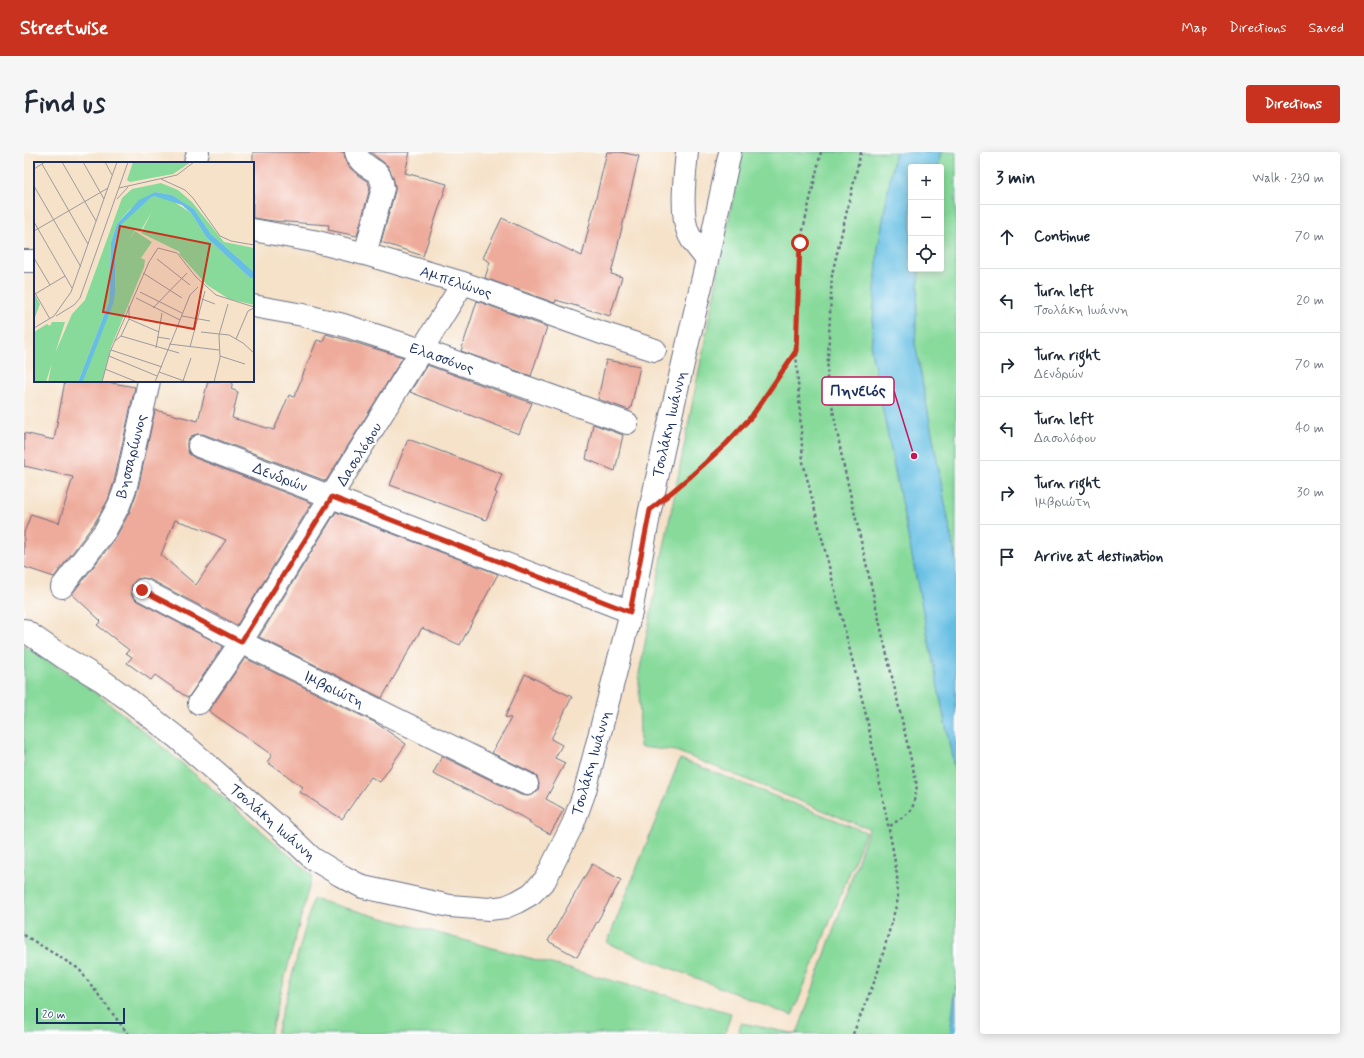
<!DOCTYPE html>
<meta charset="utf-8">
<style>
body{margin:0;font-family:Mynerve,sans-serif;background:#f6f6f7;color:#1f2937}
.controls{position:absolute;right:12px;top:12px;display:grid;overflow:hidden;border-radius:4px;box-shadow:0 2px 10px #0003}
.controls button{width:36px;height:36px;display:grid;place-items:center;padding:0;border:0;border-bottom:1px solid #e0e1e3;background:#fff;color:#1f2937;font:20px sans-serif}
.scale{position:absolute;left:12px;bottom:10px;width:89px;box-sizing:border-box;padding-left:4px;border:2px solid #1b2f5e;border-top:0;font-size:11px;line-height:14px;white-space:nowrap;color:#1b2f5e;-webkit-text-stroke:3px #fff;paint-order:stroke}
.stop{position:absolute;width:12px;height:12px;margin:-9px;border:3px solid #c8321e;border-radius:50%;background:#fff}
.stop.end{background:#c8321e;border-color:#fff;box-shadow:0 1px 4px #0008}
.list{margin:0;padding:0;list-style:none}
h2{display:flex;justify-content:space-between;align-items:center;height:52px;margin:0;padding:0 16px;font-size:17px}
h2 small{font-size:13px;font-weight:400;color:#747a83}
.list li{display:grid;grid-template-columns:26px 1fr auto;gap:12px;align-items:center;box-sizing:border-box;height:64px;padding:0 16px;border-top:1px solid #e0e1e3}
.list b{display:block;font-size:15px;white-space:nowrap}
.list p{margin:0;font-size:13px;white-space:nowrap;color:#747a83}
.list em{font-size:13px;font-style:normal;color:#747a83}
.icon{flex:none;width:22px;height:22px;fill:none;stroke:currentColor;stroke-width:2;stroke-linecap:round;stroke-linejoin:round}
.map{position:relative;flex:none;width:932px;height:882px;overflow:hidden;border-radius:4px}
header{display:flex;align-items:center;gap:24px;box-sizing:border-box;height:56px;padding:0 20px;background:#c8321e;color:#fff}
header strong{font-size:19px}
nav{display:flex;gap:22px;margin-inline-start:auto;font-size:14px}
.intro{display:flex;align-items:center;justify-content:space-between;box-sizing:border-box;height:96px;padding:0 24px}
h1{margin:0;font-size:28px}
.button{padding:10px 18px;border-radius:4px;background:#c8321e;color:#fff;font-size:14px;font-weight:700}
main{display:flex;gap:24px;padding:0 24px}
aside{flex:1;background:#fff;border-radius:4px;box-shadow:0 2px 10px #0003}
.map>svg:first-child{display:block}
.green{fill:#88da9b;stroke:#52847c}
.water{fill:#66bfe3;stroke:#4077a0}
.building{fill:#eeaa9a;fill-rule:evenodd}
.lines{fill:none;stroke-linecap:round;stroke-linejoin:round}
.minor-casing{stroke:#676e83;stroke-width:24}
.tertiary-casing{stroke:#676e83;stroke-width:24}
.path{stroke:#676e83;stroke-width:2.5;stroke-dasharray:3 3;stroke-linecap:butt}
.minor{stroke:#fff;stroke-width:22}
.tertiary{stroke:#fff;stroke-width:22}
.route{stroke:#c8321e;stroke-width:5}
.labels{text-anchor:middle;stroke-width:4;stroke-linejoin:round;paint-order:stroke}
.street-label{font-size:15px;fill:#1b2f5e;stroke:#fff}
.inset-road{fill:none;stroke:#9e9a9e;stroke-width:1}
.view{fill:#c8321e;fill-opacity:0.15;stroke:#c8321e;stroke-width:2}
.inset-edge{fill:none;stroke:#1b2f5e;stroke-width:2}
.leader{fill:none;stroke:#c2185b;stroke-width:1.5}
.callout-dot{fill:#c2185b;stroke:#fff;stroke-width:1.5}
.callout{fill:#fff;stroke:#c2185b;stroke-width:1.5}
.callout-label{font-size:16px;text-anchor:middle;font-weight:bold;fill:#1b2f5e}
</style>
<header>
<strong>Streetwise</strong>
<nav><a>Map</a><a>Directions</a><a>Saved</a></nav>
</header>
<div class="intro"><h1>Find us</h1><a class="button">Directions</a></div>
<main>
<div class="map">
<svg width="932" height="882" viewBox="0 0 932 882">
<rect width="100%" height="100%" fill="#fff"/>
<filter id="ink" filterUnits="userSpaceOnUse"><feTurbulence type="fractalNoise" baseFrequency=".025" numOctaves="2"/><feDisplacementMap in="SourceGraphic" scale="8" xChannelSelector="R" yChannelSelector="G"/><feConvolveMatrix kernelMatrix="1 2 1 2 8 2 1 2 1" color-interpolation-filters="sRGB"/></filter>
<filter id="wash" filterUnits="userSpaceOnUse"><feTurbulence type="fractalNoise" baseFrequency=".012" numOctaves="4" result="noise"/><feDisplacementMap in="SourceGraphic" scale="16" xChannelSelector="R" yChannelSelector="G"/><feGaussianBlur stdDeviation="0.9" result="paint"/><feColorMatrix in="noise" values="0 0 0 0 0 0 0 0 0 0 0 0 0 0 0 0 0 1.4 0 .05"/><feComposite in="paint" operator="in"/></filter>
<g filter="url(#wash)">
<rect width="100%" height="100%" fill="#f5e2c9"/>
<!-- green -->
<path class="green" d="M 718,0 L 871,0 L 854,96 L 847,198 L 932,626 L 932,834 L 926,882 L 773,882 L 845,677 L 652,599 L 616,595 L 615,522 Z
M 917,0 L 932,0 L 932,410 L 891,191 L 895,117 L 917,117 L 917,15 L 914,15 Z
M 0,494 C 52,523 97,560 142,598 C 191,639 240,681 288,723 L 246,882 L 0,882 Z
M 656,607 L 842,680 L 768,864 L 583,791 Z
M 289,747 L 707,861 L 701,882 L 252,882 Z
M 717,871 L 773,882 L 714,882 Z"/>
<!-- water -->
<path class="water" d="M 871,0 L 917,0 L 914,15 L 887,15 L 887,117 L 895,117 L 891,191 L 932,410 L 932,625 L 847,198 L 854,96 Z
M 932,834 L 932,882 L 926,882 Z"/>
<g id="blocks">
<!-- building -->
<path class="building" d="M 229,0 L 320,0 L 321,6 L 325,15 L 334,23 L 344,30 L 346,36 L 333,84 L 304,78 L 305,73 L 250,69 L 229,66 Z
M 346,0 L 386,0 L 381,21 L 423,32 L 399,104 L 357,90 L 371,39 L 371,34 L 369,25 L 364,14 Z
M 583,0 L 596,0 L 615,4 L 587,122 L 598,125 L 586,164 L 532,148 L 531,151 L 461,126 L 466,110 L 459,106 L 478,66 L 558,104 Z
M 453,149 L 523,175 L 507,224 L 437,199 Z
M 302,182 L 379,205 L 302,329 L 179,282 L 173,282 L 167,284 L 163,290 L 163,296 L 165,302 L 171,306 L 288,351 L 213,473 L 125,427 L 119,426 L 113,427 L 108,433 L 107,439 L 108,444 L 113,449 L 199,494 L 164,546 L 131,523 L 127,528 L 103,511 L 108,505 L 102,501 L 105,498 L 73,473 L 77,469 L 48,442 L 91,387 L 106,359 L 114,337 L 131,258 L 174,269 L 184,229 L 209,229 L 207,237 L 214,240 L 208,266 L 250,278 L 265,243 L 270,245 L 293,188 L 299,190 ZM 151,368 L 176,376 L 202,388 L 172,433 L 137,403 Z
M 582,208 L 616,214 L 607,256 L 606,256 L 605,258 L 574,247 Z
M 403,213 L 508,251 L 495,282 L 386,240 Z
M 41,229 L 77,229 L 111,235 L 90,330 L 84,348 L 70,372 L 30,425 L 0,415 L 0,381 L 7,362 L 35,371 L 49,325 L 0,314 L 0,281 L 30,288 Z
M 569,272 L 599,283 L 591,319 L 562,307 Z
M 384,287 L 478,322 L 471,340 L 473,341 L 462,368 L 366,333 Z
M 312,360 L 474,422 L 436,493 L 398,476 L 358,546 L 235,485 Z
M 221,506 L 352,571 L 382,592 L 356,630 L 347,625 L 318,667 L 276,640 L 279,635 L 243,610 L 248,603 L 185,559 Z
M 501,522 L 548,545 L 527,587 L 538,593 L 531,606 L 541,611 L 522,647 L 540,657 L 526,682 L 505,671 L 506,669 L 475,653 L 409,622 L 418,604 L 497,643 L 504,644 L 510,642 L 514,638 L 515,632 L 513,625 L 509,621 L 468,601 L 487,566 L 481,565 Z
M 568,712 L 597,728 L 553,805 L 524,789 Z"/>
</g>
</g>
<g filter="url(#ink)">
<use href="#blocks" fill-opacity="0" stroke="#676e83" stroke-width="1"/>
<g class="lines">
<defs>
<path id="minor" d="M 332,0 C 333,3 335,7 337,9 C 348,21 356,15 359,36 L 341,102
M 663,0 C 661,21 656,60 664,80 C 667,90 677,99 683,108
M 171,11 L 174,0
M 229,78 L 289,89 L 341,102 L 439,131 L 575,180 L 631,198
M 0,109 L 11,109
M 229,154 L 279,163 L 319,173 L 398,198 L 603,271
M 175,294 L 607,460
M 38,435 L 81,379 L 95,353 L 102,334 L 125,229
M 119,438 L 217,490 L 503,632
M 175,551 L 217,490 L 439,131"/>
<path id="tertiary" d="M 0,478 L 39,505 L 79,529 L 105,548 L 152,585 L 263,682 L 288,706 L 316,723 L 339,735 L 426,754 L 465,757 L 481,755 L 493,750 L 507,742 L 521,728 L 549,672 L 561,639 L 607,460 L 626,358 L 642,285 L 683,108 L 706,0"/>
</defs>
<!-- minor casing -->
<use href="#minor" class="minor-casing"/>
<!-- tertiary casing -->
<use href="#tertiary" class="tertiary-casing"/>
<!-- path -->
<path class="path" d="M 797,0 L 776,91 L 772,199 L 779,310 L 843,567 L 869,698 L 873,723 L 874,747 L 853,823 L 829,882
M 837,0 L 808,122 L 803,226 L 818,306 L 893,634 L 888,658 L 865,675
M 660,330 L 702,292 L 727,264 L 772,200
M 0,783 L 55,817 L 104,882"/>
<!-- minor -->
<use href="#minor" class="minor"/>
<!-- tertiary -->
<use href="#tertiary" class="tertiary"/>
</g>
</g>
<g class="lines" filter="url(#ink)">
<!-- route -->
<path class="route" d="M 118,438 L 217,490 L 308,345 L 606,460 L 626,358 L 667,324 L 702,292 L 728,264 L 772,199 L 776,91"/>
</g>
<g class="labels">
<!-- street labels -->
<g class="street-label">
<text transform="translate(432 130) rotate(18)" y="5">Αμπελώνος</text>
<text transform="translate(418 206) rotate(19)" y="5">Ελασσόνος</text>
<text transform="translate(645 272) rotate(-77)" y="5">Τσολάκη Ιωάννη</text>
<text transform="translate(335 302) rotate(-58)" y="5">Δασολόφου</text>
<text transform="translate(107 304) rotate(-76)" y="5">Βησσαρίωνος</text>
<text transform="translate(256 325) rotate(21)" y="5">Δενδρών</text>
<text transform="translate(310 537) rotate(26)" y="5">Ιμβριώτη</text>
<text transform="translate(567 611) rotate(-74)" y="5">Τσολάκη Ιωάννη</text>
<text transform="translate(249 670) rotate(41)" y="5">Τσολάκη Ιωάννη</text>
</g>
</g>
<!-- overview -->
<g transform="translate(10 10)">
<rect width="220" height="220" fill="#f5e2c9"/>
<path d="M 99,0 L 157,0 L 139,12 L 96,20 L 93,18 ZM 127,21 L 144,28 L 158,40 L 190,80 L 220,86 L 220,110 L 177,72 L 160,47 L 138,33 L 121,30 L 96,47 L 83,62 L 77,80 L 75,140 L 44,220 L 14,220 L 19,196 L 38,152 L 51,138 L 88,36 L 98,27 ZM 120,34 L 137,38 L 157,51 L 172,75 L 216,116 L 220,116 L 220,143 L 195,137 L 173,123 L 145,92 L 149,84 L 146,90 L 107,71 L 118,49 L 106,70 L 101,68 L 95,78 L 101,69 L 118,80 L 107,96 L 111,98 L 110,105 L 77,185 L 68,220 L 49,220 L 81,132 L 81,81 L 87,63 L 108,41 ZM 0,131 L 6,142 L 0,158 ZM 18,160 L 31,160 L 12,220 L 0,220 L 0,170 L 13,162 L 16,164 Z" fill="#88da9b"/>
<path d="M 121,30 L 138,33 L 160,47 L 177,72 L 220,110 L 220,116 L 216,116 L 172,75 L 157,51 L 148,43 L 120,34 L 115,37 L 87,63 L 81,81 L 81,132 L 79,142 L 49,220 L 44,220 L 75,140 L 77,80 L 83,62 L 105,38 Z" fill="#66bfe3"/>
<path class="inset-road" d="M 28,0 L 62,59M 49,0 L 70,37M 71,0 L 78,13M 8,2 L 54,82M 0,7 L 11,0M 127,17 L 151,28 L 159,36 L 186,74 L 197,79 L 220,83M 0,24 L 47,105M 85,26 L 143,13 L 160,0M 83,37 L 94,25M 0,60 L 38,126M 0,69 L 74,26M 0,96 L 16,123M 123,97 L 156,123M 109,111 L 148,136M 106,130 L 148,151M 1,131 L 16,157M 1,132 L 31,114M 102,136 L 146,158M 168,137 L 181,142M 95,144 L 95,157 L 125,170M 119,146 L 153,111M 22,154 L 40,143 L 46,136 L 94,0M 148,154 L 176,159M 0,166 L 20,154 L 37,130 L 83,0M 167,170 L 195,173 L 209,181 L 220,191M 87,174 L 145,191M 123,175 L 136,177M 202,177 L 214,149 L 220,146M 81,179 L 87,174 L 95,157M 135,182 L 185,188M 156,185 L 171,129M 122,186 L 128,151M 77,188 L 128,205M 75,194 L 123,214M 186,194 L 211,202M 71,207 L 103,220M 125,210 L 153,220M 149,219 L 157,196M 68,220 L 76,190 L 115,100 L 124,86 L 143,91 L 162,115 L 182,133 L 220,145M 121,220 L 156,133 L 164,125M 180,220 L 186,196 L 185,173 L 194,142"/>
<path class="view" d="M 86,64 L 176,82 L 160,167 L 69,150 Z"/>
<rect width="220" height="220" class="inset-edge"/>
</g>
<!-- callouts -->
<path class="leader" d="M890 304L870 239"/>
<circle class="callout-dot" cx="890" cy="304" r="4"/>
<rect class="callout" x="798" y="225" width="72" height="28" rx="4"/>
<g class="callout-label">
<text x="834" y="244">Πηνειός</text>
</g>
</svg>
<div class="controls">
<button>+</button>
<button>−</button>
<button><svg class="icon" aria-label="locate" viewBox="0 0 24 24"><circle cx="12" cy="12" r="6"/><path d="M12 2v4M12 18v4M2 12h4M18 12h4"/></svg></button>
</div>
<div class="scale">20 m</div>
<div class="stop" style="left:776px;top:91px"></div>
<div class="stop end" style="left:118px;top:438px"></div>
</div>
<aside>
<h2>3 min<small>Walk · 230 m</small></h2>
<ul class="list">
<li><svg class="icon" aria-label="ahead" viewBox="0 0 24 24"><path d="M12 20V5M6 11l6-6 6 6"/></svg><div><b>Continue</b></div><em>70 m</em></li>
<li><svg class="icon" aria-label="left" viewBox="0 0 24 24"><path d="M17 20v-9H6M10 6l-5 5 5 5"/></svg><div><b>Turn left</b><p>Τσολάκη Ιωάννη</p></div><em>20 m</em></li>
<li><svg class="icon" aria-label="right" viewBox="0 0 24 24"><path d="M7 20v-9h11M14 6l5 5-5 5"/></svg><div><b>Turn right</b><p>Δενδρών</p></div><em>70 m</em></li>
<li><svg class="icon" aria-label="left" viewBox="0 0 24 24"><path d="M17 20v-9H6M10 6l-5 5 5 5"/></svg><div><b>Turn left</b><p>Δασολόφου</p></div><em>40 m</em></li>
<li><svg class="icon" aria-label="right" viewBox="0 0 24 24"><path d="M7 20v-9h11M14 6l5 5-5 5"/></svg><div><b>Turn right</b><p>Ιμβριώτη</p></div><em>30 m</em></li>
<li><svg class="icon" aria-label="arrive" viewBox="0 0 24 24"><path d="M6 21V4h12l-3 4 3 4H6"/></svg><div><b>Arrive at destination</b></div></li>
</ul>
</aside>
</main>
